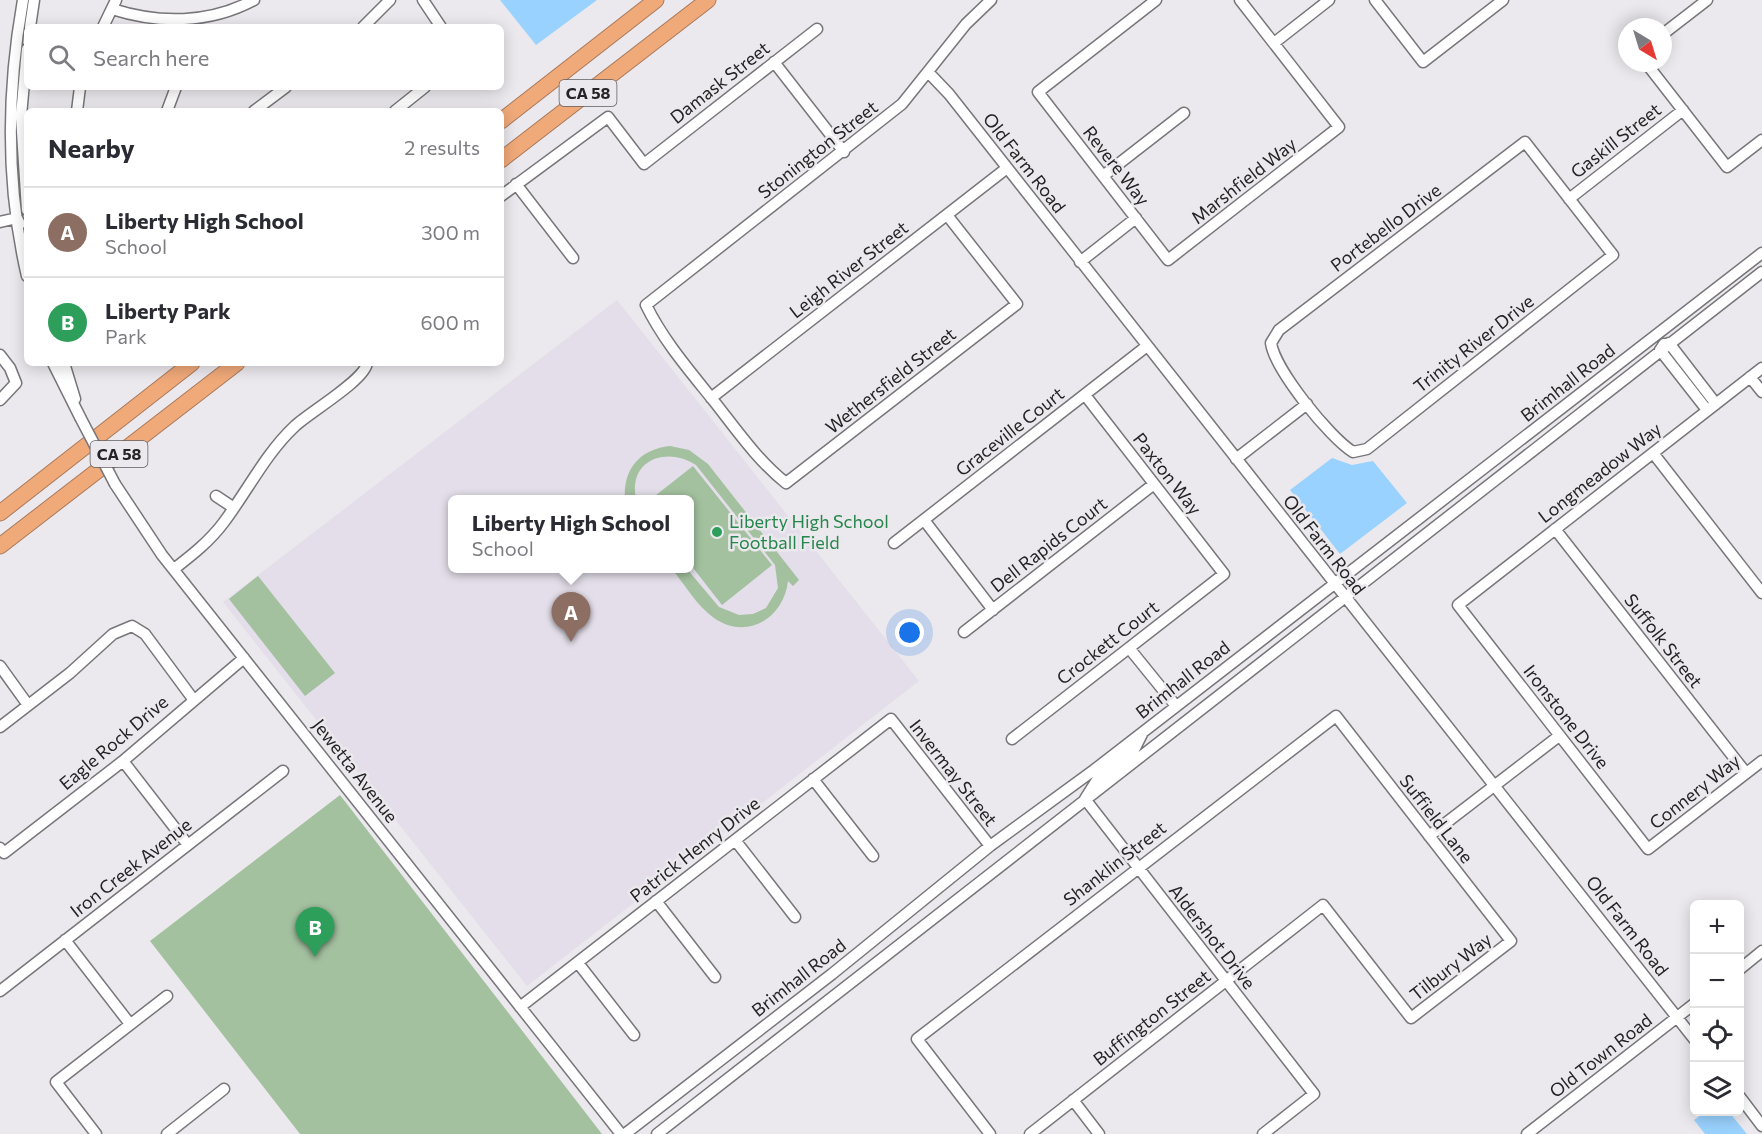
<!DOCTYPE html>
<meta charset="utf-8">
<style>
body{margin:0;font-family:Commissioner,sans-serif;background:#f7f7f7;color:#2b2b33}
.controls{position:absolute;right:18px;bottom:18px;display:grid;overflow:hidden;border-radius:9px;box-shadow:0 3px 15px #0003}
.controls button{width:54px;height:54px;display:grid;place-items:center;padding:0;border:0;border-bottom:2px solid #e1e1e2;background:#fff;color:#2b2b33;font:30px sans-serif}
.compass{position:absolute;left:1618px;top:18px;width:54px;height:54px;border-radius:50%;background:#fff;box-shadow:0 3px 15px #0003;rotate:142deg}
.you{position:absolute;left:910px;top:633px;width:21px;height:21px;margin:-15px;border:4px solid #fff;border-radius:50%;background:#1a73e8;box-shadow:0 0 0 9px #1a73e833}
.badge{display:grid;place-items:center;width:39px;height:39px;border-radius:50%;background:#0b8043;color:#fff;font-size:20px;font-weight:700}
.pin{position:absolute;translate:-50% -50px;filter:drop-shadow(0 2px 3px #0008)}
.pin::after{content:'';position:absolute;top:32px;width:21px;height:18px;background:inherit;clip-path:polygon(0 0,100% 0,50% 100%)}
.popup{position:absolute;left:448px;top:495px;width:246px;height:78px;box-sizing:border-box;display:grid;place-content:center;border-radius:9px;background:#fff;filter:drop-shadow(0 2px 4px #0005);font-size:20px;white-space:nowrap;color:#7c7c81}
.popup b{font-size:22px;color:#2b2b33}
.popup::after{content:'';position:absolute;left:50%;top:100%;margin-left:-12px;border:12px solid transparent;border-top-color:#fff}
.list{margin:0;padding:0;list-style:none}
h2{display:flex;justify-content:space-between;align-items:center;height:78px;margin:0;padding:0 24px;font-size:26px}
h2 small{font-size:20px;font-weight:400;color:#7c7c81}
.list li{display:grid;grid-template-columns:39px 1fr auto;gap:18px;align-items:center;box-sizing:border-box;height:90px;padding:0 24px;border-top:2px solid #e1e1e2}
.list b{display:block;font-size:22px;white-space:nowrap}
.list p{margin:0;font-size:20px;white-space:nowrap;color:#7c7c81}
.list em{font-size:20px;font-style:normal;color:#7c7c81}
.icon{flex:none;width:33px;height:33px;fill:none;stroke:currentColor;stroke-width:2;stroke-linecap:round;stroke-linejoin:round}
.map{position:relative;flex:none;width:1762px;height:1134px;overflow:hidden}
.search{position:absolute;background:#fff;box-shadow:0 3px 15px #0003;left:24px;top:24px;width:480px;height:66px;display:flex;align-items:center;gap:15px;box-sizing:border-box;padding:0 21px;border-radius:9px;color:#7c7c81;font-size:22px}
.panel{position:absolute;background:#fff;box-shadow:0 3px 15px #0003;left:24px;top:108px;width:480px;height:258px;border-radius:9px}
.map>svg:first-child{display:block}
.built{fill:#e3dee9;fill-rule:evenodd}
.green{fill:#a3c09f}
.water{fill:#99d2fe}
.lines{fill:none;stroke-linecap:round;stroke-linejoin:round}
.minor-casing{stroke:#78767a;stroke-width:13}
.highway-casing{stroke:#a97a5c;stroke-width:17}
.minor{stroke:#fff;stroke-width:10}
.highway{stroke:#f0a979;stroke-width:15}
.minor-bridge-casing{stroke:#78767a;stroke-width:13;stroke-linecap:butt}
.minor-bridge{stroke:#fff;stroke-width:10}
.leisure-dot{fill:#2e9e5b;stroke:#ebe9ed;stroke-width:2}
.labels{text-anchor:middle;stroke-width:5;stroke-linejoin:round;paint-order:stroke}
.shield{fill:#ebe9ed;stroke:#605e61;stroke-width:1.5}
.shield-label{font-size:16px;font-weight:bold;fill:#242325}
.street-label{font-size:18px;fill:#242325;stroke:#ebe9ed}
.leisure-label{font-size:18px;fill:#27864d;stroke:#ebe9ed;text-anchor:start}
</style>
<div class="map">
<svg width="1762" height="1134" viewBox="0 0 1762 1134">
<rect width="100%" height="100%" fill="#ebe9ed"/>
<!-- built -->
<path class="built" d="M 617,300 L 919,681 L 527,986 L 223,602 ZM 452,500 L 690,500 L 690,568 L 452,568 Z"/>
<!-- green -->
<path class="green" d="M 670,446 L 689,450 L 708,464 L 799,580 L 793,586 L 788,581 C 784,618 747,641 714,618 C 697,606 685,585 672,569 L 687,569 L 719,607 L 739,615 L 753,614 L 766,608 L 778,588 L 775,565 L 696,465 C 666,446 628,460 636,499 L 625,499 C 623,469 640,449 670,446 Z
M 693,466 L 772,565 L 722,605 L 690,564 L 690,500 L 651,499 Z
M 258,576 L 335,673 L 305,696 L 229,599 Z
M 340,795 L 602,1134 L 300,1134 L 150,941 Z"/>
<!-- water -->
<path class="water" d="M 500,0 L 597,0 L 536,45 Z
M 1332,458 L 1352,465 L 1373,461 L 1407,503 L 1340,554 L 1290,490 Z
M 1705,1112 L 1729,1112 L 1747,1134 L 1705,1134 L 1694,1120 Z"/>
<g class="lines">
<defs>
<path id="minor" d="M 23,0 C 7,90 6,186 27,276
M 423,0 L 441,27
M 1156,0 L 1038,92 L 1168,260 L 1339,127 L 1240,0
M 1375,0 L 1423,62 L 1503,0
M 112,9 C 159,24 209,24 254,0
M 30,27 L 34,0
M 103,27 L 116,0
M 363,27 L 390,0
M 1663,34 L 1707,0
M 1274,43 L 1329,0
M 27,49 L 21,116 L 27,210
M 774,62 L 844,152
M 1646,63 L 1727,167 L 1762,140
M 928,72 L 949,94 L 1694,1039
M 77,111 L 80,87
M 167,111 L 176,87
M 254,111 L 286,87
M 395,111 L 425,87
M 1525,142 L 1613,255 L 1367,449 L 1353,452 C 1330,438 1275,370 1271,343 L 1279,330 Z
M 1103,176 L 1184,113
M 516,184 L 573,258
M 501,196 L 608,117 L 644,164 L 817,29
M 1569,199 L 1683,110
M 947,215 L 1017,304 L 786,483 C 757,460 736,429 713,400 C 689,370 663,340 646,305 L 902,104 L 966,24 L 991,0
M 0,222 L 17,218 L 20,224
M 1080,262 L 1136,218
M 1669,343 L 1716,404
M 1664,344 L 1660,350 L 1707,410
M 0,355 L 10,368 L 16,383 L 0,400
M 53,363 L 80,417
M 64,363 L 75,399
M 1762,368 L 1458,605 L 1648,849 L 1762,761
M 1750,377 L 1762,392
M 711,398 L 1007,168
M 1653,453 L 1762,593
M 1236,459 L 1307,404
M 115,484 L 162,555 L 621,1134
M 216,496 L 234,508
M 924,520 L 993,610
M 1555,529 L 1746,773
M 894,543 L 1147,346
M 174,569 C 192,555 210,541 224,522 C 248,490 266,453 295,426 C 310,412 365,380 367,363
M 964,632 L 1154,484
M 1129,648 L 1176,706
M 0,666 L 28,705
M 0,727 L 70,673 L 113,634 L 132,626 L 145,634 L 193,699
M 1142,734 L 1133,752 L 1097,780 L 1085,799 L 1314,1094 L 1263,1134
M 1012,739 L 1224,574 L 1085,395
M 123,761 L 188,845
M 813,779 L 873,856
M 1429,836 L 1559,736
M 735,840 L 795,917
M 0,848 L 4,853 L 123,761 L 244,658
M 656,901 L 715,977
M 65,940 L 130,1024
M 578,963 L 634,1035
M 1740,969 L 1762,951
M 0,991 L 283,771
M 520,1007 L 891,719 L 990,846
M 1740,1097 L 1762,1126
M 1073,1100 L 1099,1134
M 96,1134 L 56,1082 L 167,996
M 167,1134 L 224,1089
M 625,1134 L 832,974 L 990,846 L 1094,770 L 1762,253
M 657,1134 L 1762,272
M 990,1134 L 917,1039 L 1336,716 L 1511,941 L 1411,1018 L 1323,905 L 1030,1134
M 1527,1134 L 1694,1004"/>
<path id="highway" d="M 501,121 L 656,0
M 501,160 L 708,0
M 0,513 L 192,363
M 0,546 L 237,363"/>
</defs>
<!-- minor casing -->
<use href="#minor" class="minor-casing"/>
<!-- highway casing -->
<use href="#highway" class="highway-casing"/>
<!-- minor -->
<use href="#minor" class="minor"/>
<!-- highway -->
<use href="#highway" class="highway"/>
<defs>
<path id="minor-bridge" d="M 80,417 L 115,484"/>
</defs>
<!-- minor-bridge casing -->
<use href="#minor-bridge" class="minor-bridge-casing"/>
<!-- minor-bridge -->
<use href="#minor-bridge" class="minor-bridge"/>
</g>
<!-- markers -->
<circle class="leisure-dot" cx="717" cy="532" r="6"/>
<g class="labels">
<!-- shield labels -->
<g class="shield">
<rect x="559.5" y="80" width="57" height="26" rx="4.5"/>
<rect x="90.5" y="441" width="57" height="26" rx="4.5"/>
</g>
<g class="shield-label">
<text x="588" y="99">CA 58</text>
<text x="119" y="460">CA 58</text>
</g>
<!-- street labels -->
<g class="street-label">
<text transform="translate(720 83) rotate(-38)" y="6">Damask Street</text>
<text transform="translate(1616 141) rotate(-38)" y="6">Gaskill Street</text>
<text transform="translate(818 150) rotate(-38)" y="6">Stonington Street</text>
<text transform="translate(1024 163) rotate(52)" y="6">Old Farm Road</text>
<text transform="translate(1116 166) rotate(52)" y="6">Revere Way</text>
<text transform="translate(1244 181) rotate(-38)" y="6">Marshfield Way</text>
<text transform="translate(1386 228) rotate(-37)" y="6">Portebello Drive</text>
<text transform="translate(849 270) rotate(-38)" y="6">Leigh River Street</text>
<text transform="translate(1474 344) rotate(-38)" y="6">Trinity River Drive</text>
<text transform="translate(891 381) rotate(-38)" y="6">Wethersfield Street</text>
<text transform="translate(1568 383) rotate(-38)" y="6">Brimhall Road</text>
<text transform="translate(1010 432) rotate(-38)" y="6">Graceville Court</text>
<text transform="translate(1600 473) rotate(-38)" y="6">Longmeadow Way</text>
<text transform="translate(1167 474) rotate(52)" y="6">Paxton Way</text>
<text transform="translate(1049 545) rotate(-38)" y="6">Dell Rapids Court</text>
<text transform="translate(1324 545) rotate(52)" y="6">Old Farm Road</text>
<text transform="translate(1663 641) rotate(52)" y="6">Suffolk Street</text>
<text transform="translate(1108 643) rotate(-38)" y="6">Crockett Court</text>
<text transform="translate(1183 680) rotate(-38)" y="6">Brimhall Road</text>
<text transform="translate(1566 717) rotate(52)" y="6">Ironstone Drive</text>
<text transform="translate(114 743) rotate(-40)" y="6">Eagle Rock Drive</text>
<text transform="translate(355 771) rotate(52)" y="6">Jewetta Avenue</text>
<text transform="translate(953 773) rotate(52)" y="6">Invermay Street</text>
<text transform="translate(1695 792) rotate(-38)" y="6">Connery Way</text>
<text transform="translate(1436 819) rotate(52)" y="6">Suffield Lane</text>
<text transform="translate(695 850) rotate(-38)" y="6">Patrick Henry Drive</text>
<text transform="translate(1115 864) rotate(-38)" y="6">Shanklin Street</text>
<text transform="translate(131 868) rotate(-38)" y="6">Iron Creek Avenue</text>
<text transform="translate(1627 926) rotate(52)" y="6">Old Farm Road</text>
<text transform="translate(1212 937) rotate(52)" y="6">Aldershot Drive</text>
<text transform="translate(1451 967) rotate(-38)" y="6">Tilbury Way</text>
<text transform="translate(799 978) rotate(-38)" y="6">Brimhall Road</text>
<text transform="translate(1152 1018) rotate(-38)" y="6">Buffington Street</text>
<text transform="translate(1601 1056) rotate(-38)" y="6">Old Town Road</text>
</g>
<!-- leisure labels -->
<g class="leisure-label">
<text x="729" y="528">Liberty High School<tspan x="729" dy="21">Football Field</tspan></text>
</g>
</g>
</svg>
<div class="controls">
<button>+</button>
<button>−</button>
<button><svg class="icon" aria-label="locate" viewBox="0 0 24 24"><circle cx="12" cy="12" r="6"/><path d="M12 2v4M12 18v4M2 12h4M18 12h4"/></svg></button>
<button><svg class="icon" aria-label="layers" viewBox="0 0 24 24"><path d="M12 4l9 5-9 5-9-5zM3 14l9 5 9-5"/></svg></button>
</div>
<svg class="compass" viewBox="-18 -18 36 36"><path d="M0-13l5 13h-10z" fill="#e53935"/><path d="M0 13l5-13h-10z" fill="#7c7c81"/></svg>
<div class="you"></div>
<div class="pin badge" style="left:571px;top:642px;background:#8d6e63">A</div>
<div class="popup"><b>Liberty High School</b>School</div>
<div class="pin badge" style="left:315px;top:957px;background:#2e9e5b">B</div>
<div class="search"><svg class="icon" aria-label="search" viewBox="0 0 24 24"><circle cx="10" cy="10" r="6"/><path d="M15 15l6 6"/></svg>Search here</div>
<section class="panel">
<h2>Nearby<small>2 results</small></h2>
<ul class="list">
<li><span class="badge" style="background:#8d6e63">A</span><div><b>Liberty High School</b><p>School</p></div><em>300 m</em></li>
<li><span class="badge" style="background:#2e9e5b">B</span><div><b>Liberty Park</b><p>Park</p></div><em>600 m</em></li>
</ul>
</section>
</div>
